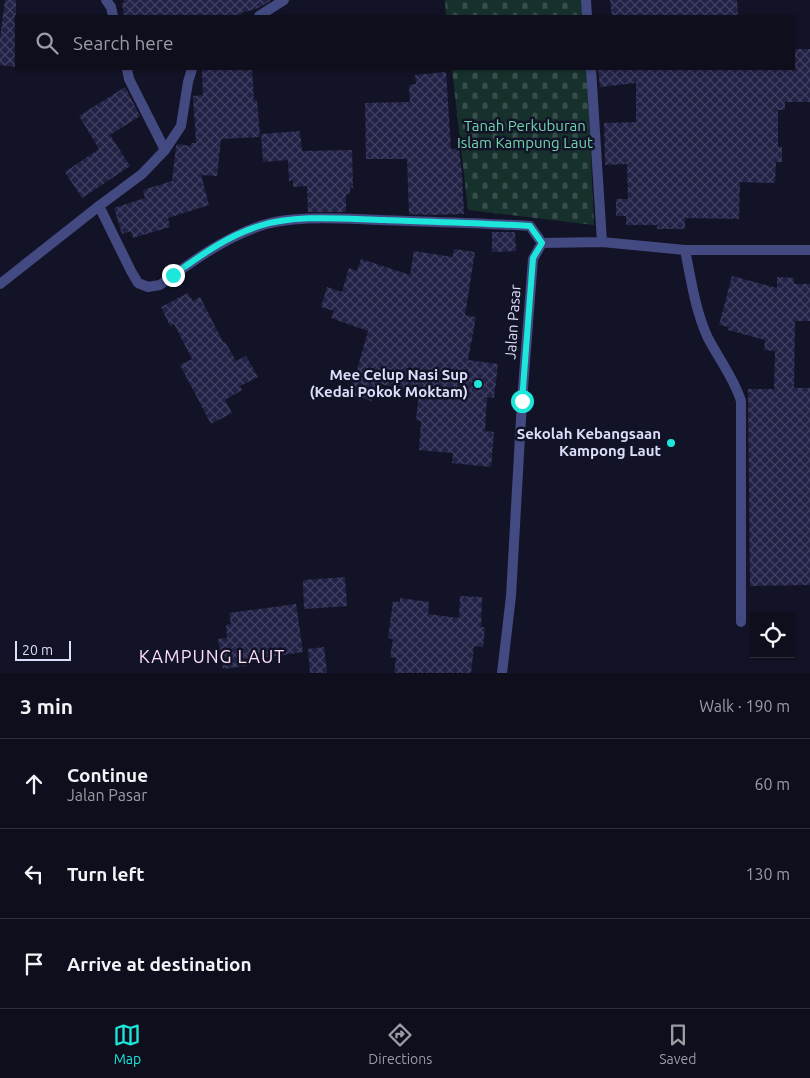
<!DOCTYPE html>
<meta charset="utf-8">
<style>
body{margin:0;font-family:Ubuntu,sans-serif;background:#1c1c2a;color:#f1f3f6}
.controls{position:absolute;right:15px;bottom:15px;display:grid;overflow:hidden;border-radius:0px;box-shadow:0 1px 4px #0004}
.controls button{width:45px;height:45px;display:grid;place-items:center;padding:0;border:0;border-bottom:1px solid #2e2e3b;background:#0e0e1d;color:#f1f3f6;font:25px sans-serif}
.scale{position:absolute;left:15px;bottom:12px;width:56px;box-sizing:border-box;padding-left:5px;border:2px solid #dddefb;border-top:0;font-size:14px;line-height:18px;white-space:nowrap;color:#dddefb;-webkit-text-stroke:4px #131327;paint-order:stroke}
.stop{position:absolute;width:15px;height:15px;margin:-11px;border:4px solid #1de7db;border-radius:50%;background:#fff}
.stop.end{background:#1de7db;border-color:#fff;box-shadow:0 1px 5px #0008}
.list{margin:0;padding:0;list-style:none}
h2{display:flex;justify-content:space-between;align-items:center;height:65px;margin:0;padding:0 20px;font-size:21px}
h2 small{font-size:16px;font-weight:400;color:#9b9ca4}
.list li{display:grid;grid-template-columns:32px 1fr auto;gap:15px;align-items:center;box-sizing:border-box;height:90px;padding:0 20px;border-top:1px solid #2e2e3b}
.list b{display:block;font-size:19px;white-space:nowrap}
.list p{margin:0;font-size:16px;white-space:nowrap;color:#9b9ca4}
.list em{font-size:16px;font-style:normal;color:#9b9ca4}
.icon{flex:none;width:28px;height:28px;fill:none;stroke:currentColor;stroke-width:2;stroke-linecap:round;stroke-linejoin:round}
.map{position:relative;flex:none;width:810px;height:673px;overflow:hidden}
.search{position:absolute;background:#0e0e1d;box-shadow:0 1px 4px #0004;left:15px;right:15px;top:15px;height:55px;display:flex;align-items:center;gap:12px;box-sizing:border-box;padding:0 18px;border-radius:0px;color:#9b9ca4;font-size:19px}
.sheet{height:335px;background:#0e0e1d}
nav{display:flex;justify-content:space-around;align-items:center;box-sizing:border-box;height:70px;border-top:1px solid #2e2e3b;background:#0e0e1d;font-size:14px;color:#9b9ca4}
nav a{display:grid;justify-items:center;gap:2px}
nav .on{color:#1de7db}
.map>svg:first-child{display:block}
.cemetery{fill:url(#cemetery-stones)}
.building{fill:url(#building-cross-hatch)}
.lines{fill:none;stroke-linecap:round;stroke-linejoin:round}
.lane{stroke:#434a81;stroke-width:10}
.street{stroke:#434a81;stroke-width:10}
.route{stroke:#1de7db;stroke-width:6}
.poi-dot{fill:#1de7db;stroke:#131327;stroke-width:2}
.labels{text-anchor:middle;stroke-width:5;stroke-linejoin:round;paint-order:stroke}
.park-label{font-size:15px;fill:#6fd5ab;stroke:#131327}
.street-label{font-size:15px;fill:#dddefb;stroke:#131327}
.poi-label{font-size:15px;font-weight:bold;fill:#dddefb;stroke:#131327;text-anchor:end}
.quarter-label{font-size:18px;letter-spacing:1px;fill:#fcdef6;stroke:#131327}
</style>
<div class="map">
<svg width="810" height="673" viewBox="0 0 810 673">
<defs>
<pattern id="cemetery-stones" width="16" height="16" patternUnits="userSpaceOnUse" patternTransform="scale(1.25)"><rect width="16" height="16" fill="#16312c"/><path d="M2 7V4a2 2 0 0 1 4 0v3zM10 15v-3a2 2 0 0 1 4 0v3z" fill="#374e4c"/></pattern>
<pattern id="building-cross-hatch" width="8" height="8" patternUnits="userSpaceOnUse" patternTransform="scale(1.25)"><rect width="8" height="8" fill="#222146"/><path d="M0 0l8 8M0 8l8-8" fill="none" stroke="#424162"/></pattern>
</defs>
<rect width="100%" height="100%" fill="#131327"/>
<!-- cemetery -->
<path class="cemetery" d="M 445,0 L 581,0 L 583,16 L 446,16 Z
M 452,69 L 587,69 L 594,225 L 468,210 Z"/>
<!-- building -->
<path class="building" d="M 5,0 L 16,0 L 16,67 L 0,65 L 0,38 Z
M 124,0 L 270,0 L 270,1 L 259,8 L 241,13 L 242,16 L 124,16 L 122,3 L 124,3 Z
M 610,0 L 737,0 L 738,16 L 612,16 Z
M 794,49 L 810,49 L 810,102 L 785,102 L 785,110 L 778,110 L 778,147 L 782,147 L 782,162 L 776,162 L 775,183 L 740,182 L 739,219 L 685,218 L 685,229 L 657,229 L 657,225 L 626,225 L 626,216 L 616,216 L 616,199 L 628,199 L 627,164 L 605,165 L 604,123 L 636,122 L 636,83 L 600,87 L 598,69 L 794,69 Z
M 202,69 L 252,69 L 254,100 L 257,100 L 260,137 L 221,139 L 217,176 L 201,175 L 209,205 L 168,218 L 170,227 L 133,238 L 131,231 L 122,234 L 114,208 L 145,198 L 143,190 L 172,181 L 176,146 L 177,144 L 191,146 L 191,143 L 196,143 L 193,96 L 203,95 Z
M 446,72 L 451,149 L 459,148 L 462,175 L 464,214 L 430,215 L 409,214 L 407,159 L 366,159 L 365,103 L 410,102 L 409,85 L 416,84 L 415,75 Z
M 125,87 L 140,116 L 110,135 L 130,166 L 82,198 L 65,172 L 99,149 L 79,116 Z
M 300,131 L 302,151 L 352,150 L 353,188 L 350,188 L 350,194 L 346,194 L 346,212 L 308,212 L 307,186 L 293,187 L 293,180 L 289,181 L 288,160 L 263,162 L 261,134 Z
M 492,232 L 515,232 L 516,251 L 492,252 Z
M 454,249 L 475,252 L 465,315 L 476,317 L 468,360 L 498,364 L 494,398 L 487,397 L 485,431 L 494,432 L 491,467 L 452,463 L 453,453 L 419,450 L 421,421 L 416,420 L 419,394 L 377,383 L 372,401 L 350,395 L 368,331 L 331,318 L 334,311 L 321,307 L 327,287 L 342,292 L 349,268 L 357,271 L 361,259 L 410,275 L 414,251 L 453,257 Z
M 732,276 L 777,288 L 777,277 L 794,278 L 794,284 L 810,284 L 810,321 L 795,321 L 794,388 L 810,388 L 810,585 L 750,586 L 748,389 L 774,389 L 775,351 L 764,350 L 765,340 L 728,330 L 729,327 L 719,325 Z
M 188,293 L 193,301 L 200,297 L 223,342 L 225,342 L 236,361 L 246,356 L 258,377 L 240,386 L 242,390 L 225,400 L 232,413 L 211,424 L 180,365 L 192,359 L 174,324 L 170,326 L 161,307 Z
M 345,577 L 347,606 L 304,609 L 303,580 Z
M 460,596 L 482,597 L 481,627 L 485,627 L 483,647 L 474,646 L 471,673 L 394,673 L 396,658 L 390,657 L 393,639 L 388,638 L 393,601 L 400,602 L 400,598 L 429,602 L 428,614 L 459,618 Z
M 296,604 L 303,652 L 249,660 L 250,665 L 223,669 L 218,639 L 227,638 L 226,625 L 231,624 L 229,613 Z
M 324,647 L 327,673 L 310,673 L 308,649 Z"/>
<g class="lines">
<!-- lane -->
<path class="lane" d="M 99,206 L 131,271 L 138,283 L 148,287 L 160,285 C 190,263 221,240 257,227 C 291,214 345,219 381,220 C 431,222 480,223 530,226 L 542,243
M 685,250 C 691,279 695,309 707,336 C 718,358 734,378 741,401 L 741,622"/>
<!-- street -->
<path class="street" d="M 106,0 L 111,7 L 113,16
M 586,0 L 587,16
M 259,16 L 284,0
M 127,69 L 129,79 L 165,150
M 591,69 L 602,242
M 0,284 L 99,206 L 142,174 L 165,150 L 181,126 L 188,82 L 192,69
M 502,673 L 511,596 L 522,401 L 533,259 L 542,243 L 602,242 L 685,250 L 810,250"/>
</g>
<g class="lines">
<!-- route -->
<path class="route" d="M 173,275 C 200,256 227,236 259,226 C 296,214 345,219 384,220 C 433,222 481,223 530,226 L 542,243 L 533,258 L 522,401"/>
</g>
<!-- markers -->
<g class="poi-dot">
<circle cx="478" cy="384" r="5"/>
<circle cx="671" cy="443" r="5"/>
</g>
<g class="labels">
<!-- park labels -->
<g class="park-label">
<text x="525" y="131">Tanah Perkuburan<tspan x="525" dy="17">Islam Kampung Laut</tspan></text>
</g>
<!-- street labels -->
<g class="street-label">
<text transform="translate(513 322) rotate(-86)" y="5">Jalan Pasar</text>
</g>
<!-- poi labels -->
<g class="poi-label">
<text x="468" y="380">Mee Celup Nasi Sup<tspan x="468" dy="17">(Kedai Pokok Moktam)</tspan></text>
<text x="661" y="439">Sekolah Kebangsaan<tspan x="661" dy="17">Kampong Laut</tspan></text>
</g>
<!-- quarter labels -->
<g class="quarter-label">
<text x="212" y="663">KAMPUNG LAUT</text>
</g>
</g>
</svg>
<div class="controls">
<button><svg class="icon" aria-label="locate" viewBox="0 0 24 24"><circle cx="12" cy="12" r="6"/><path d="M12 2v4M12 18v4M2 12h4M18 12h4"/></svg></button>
</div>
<div class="scale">20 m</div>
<div class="stop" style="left:522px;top:401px"></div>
<div class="stop end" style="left:173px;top:275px"></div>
<div class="search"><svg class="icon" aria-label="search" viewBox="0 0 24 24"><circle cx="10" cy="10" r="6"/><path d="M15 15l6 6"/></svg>Search here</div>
</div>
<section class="sheet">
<h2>3 min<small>Walk · 190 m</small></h2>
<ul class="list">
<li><svg class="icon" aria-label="ahead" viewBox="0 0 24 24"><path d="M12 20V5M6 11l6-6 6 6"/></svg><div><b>Continue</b><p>Jalan Pasar</p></div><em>60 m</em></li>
<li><svg class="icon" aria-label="left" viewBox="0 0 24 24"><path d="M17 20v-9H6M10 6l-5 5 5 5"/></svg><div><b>Turn left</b></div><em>130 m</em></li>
<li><svg class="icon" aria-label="arrive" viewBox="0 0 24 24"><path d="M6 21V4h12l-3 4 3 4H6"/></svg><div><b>Arrive at destination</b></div></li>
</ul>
</section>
<nav>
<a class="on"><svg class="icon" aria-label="map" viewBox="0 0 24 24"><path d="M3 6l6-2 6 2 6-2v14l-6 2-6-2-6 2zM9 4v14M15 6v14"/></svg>Map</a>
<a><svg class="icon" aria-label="directions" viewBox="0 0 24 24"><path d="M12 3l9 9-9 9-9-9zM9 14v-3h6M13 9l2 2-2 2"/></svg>Directions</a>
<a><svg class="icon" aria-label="saved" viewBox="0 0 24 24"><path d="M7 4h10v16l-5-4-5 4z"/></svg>Saved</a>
</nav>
